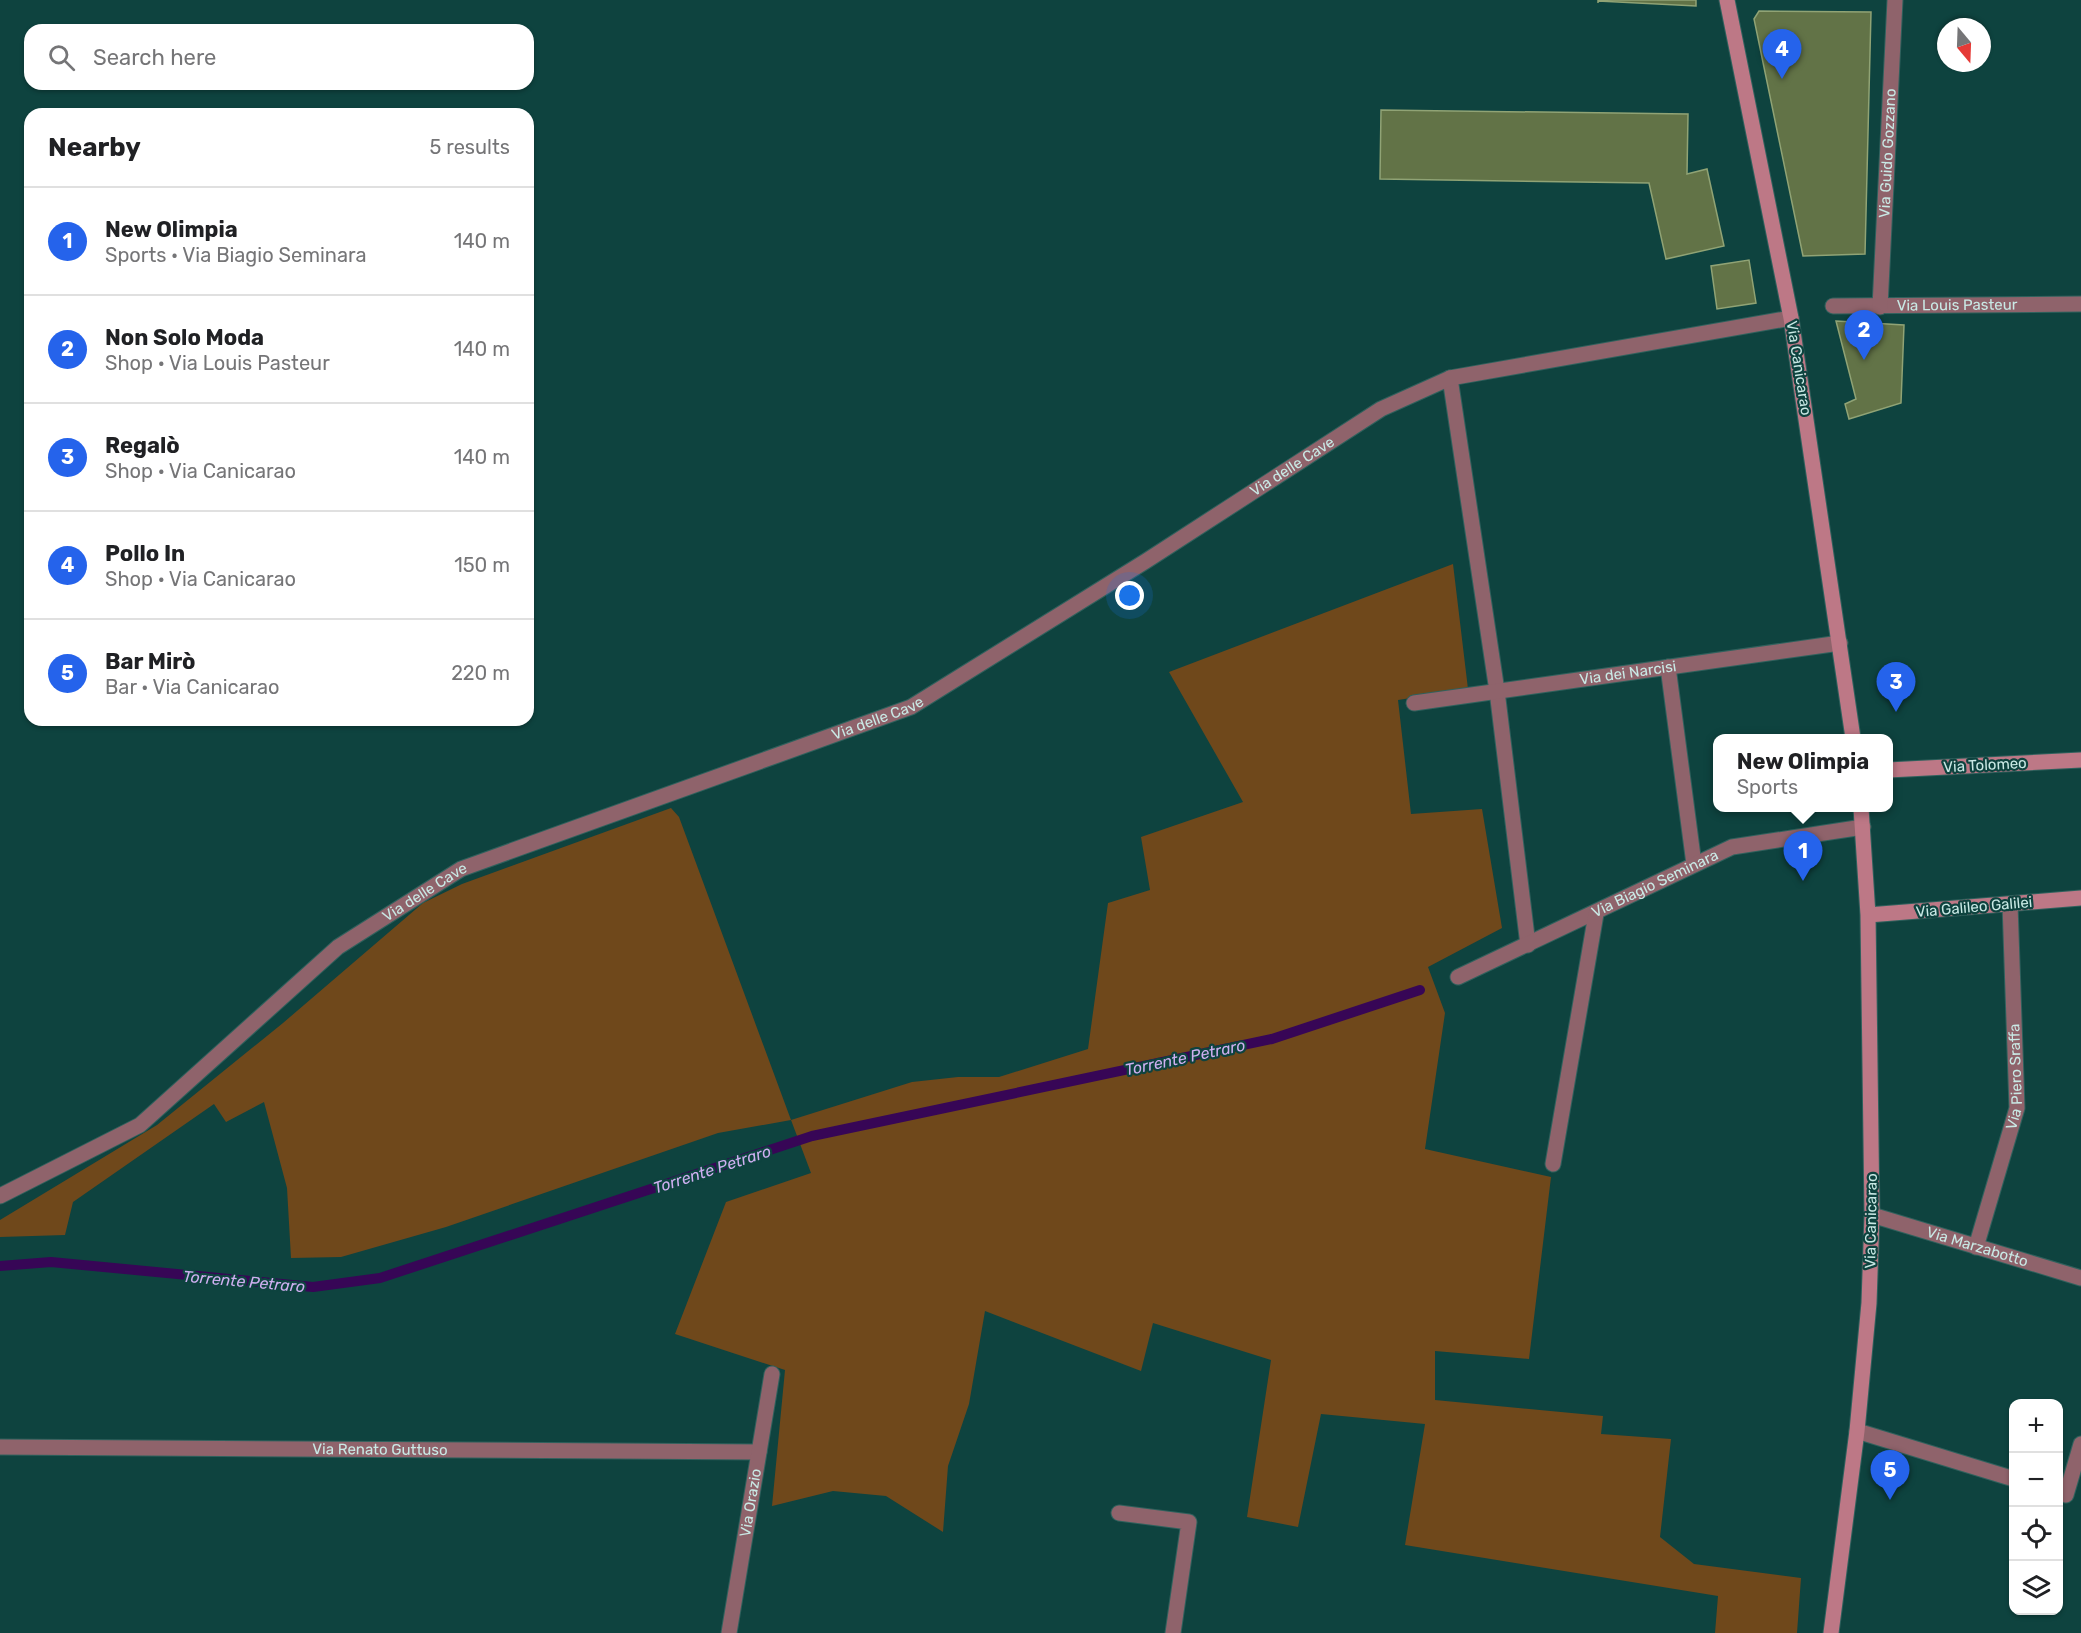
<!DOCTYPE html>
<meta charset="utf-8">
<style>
body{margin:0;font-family:Rubik,sans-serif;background:#f2f2f2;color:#202124}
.controls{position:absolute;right:18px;bottom:18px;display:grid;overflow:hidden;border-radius:12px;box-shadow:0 2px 4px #0004}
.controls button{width:54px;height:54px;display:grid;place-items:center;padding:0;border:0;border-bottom:2px solid #e0e0e0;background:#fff;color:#202124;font:30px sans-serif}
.compass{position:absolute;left:1937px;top:18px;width:54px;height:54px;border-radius:50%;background:#fff;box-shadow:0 2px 4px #0004;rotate:161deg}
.you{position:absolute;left:1130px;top:596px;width:21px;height:21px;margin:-15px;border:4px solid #fff;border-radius:50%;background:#1a73e8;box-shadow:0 0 0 9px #1a73e833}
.badge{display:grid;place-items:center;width:39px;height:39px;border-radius:50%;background:#2563eb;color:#fff;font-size:20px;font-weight:700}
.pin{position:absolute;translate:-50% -50px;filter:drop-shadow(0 2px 3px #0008)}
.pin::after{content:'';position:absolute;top:32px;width:21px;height:18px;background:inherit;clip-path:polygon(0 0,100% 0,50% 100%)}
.popup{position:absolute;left:1713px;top:734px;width:180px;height:78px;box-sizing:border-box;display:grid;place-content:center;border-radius:12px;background:#fff;filter:drop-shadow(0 2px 4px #0005);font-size:20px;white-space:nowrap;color:#757577}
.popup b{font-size:22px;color:#202124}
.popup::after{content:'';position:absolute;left:50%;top:100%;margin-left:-12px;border:12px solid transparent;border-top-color:#fff}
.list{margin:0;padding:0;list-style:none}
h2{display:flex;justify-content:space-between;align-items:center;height:78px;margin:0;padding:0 24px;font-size:26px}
h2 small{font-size:20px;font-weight:400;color:#757577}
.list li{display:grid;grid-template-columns:39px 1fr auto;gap:18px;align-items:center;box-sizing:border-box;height:108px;padding:0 24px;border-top:2px solid #e0e0e0}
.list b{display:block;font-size:22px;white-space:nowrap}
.list p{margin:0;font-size:20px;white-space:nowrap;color:#757577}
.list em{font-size:20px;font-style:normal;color:#757577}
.icon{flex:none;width:33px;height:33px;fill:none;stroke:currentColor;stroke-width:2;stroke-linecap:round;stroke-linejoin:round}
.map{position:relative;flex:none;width:2081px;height:1633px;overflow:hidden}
.search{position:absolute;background:#fff;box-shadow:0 2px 4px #0004;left:24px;top:24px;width:510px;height:66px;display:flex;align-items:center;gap:15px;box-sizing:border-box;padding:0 21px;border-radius:18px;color:#757577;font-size:22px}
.panel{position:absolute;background:#fff;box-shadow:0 2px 4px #0004;left:24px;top:108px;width:510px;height:618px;border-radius:18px}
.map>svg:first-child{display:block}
.green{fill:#6f481b}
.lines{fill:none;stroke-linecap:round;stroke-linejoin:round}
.stream{stroke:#370656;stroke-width:10}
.building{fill:#627347;stroke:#90a375;stroke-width:1.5}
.street-casing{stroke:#30615d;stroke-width:17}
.secondary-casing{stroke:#30615d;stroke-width:17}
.street{stroke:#8f636b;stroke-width:15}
.secondary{stroke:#bd7886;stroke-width:15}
.labels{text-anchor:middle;stroke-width:4.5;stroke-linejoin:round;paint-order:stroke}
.street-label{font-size:15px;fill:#c9e9e5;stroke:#0e433f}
.water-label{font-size:16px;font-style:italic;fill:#cfb0f1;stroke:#0e433f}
</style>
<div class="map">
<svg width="2081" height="1633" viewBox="0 0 2081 1633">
<rect width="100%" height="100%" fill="#0e433f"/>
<!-- green -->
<path class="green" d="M 1453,564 L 1468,689 L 1398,700 L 1411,814 L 1482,809 L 1502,928 L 1428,967 L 1445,1013 L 1425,1149 L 1551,1177 L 1529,1359 L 1435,1351 L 1435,1400 L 1603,1416 L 1601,1434 L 1671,1439 L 1660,1537 L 1694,1564 L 1801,1578 L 1797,1633 L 1715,1633 L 1718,1596 L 1405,1545 L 1425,1424 L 1321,1414 L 1298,1527 L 1247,1517 L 1271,1360 L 1153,1323 L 1141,1371 L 985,1311 L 969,1404 L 948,1466 L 943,1532 L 886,1496 L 833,1491 L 772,1506 L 785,1370 L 675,1334 L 726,1202 L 811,1173 L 791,1120 L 718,1133 L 446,1227 L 341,1257 L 291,1258 L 287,1188 L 264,1102 L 226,1122 L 214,1104 L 73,1202 L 65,1235 L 0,1237 L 0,1220 L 157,1125 L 283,1023 L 423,903 L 462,884 L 671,808 L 679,817 L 791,1120 L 912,1082 L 958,1077 L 999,1077 L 1088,1049 L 1108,903 L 1150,890 L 1141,837 L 1243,802 L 1169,672 Z"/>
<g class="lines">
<!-- stream -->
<path class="stream" d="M 0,1266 L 51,1262 L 313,1287 L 380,1278 L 812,1136 L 1272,1039 L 1420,990"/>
</g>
<!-- building -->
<path class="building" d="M 1598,0 L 1696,0 L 1696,6 L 1598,1 L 1598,3 Z
M 1759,11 L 1871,12 L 1865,254 L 1803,256 L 1754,19 Z
M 1381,110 L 1688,114 L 1687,174 L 1707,169 L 1724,246 L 1666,259 L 1649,183 L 1380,179 Z
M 1749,260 L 1756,303 L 1717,309 L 1711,266 Z
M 1836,321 L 1904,325 L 1901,403 L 1849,419 L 1845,404 L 1856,399 Z"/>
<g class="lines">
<defs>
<g id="street">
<path id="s1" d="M 1833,306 L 2081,304"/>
<path id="s2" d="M 1880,307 L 1895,0"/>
<path d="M 1450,378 L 1497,691 L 1528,945"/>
<path d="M 1668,667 L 1694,864"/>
<path id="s3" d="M 1414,703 L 1840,643"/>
<path id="s4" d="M 1458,977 L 1732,847 L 1863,827"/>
<path d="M 1553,1164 L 1596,914"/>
<path id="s5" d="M 0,1196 L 140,1125 L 338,947 L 461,869 L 911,707 L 1146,561 L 1381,409 L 1450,378 L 1791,318"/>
<path id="s6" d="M 1872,1215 L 2081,1278"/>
<path id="s7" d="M 1976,1247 L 2017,1108 L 2010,904"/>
<path d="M 1857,1431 L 2014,1479"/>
<path id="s8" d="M 0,1447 L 759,1452"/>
<path d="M 2066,1495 L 2081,1444"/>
<path d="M 1119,1513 L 1189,1522 L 1173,1633"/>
<path id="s9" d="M 729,1633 L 772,1374"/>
</g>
<path id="secondary" d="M 1727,0 L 1791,318 L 1853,738
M 1888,770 L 2081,760
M 1868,915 L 2081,898
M 1831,1633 L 1857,1431 L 1869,1303 L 1872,1215 L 1868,915 L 1861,808"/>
</defs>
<!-- street casing -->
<use href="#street" class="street-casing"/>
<!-- secondary casing -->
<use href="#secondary" class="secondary-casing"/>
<!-- street -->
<use href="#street" class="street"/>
<!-- secondary -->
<use href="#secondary" class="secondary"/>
</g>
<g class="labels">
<!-- street labels -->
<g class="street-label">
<text dy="5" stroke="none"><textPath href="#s2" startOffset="154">Via Guido Gozzano</textPath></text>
<text dy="5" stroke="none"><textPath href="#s1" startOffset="124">Via Louis Pasteur</textPath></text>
<text transform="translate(1799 368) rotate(81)" y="5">Via Canicarao</text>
<text dy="5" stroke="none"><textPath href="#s5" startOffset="1498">Via delle Cave</textPath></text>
<text dy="5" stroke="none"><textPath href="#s3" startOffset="216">Via dei Narcisi</textPath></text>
<text dy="5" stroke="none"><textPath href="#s5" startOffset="1012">Via delle Cave</textPath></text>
<text transform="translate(1985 765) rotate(-3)" y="5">Via Tolomeo</text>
<text dy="5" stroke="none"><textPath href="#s4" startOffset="218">Via Biagio Seminara</textPath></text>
<text dy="5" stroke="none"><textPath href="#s5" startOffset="526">Via delle Cave</textPath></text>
<text transform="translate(1974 907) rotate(-5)" y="5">Via Galileo Galilei</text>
<text dy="5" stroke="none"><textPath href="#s7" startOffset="176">Via Piero Sraffa</textPath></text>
<text transform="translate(1871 1221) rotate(-89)" y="5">Via Canicarao</text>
<text dy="5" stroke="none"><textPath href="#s6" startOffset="110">Via Marzabotto</textPath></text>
<text dy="5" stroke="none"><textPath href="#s8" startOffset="380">Via Renato Guttuso</textPath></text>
<text dy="5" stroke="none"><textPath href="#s9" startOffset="132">Via Orazio</textPath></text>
</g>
<!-- water labels -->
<g class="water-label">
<text transform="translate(1185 1057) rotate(-12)" y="6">Torrente Petraro</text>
<text transform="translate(712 1169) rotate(-18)" y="6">Torrente Petraro</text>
<text transform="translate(244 1281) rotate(5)" y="6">Torrente Petraro</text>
</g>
</g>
</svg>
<div class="controls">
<button>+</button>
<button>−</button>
<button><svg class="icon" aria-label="locate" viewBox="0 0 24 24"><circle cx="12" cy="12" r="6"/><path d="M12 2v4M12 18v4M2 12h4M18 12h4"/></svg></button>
<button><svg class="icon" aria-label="layers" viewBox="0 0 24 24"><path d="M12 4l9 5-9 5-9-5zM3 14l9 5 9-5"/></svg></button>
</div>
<svg class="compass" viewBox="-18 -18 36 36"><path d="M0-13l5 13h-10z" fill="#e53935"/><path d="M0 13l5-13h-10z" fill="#757577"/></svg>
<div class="you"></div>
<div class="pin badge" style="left:1803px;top:881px">1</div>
<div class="popup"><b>New Olimpia</b>Sports</div>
<div class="pin badge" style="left:1864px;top:360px">2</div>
<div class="pin badge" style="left:1896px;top:712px">3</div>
<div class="pin badge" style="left:1782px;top:79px">4</div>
<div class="pin badge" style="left:1890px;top:1500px">5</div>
<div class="search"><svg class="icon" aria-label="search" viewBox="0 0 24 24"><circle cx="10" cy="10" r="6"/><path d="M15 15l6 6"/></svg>Search here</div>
<section class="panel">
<h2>Nearby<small>5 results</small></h2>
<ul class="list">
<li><span class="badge">1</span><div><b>New Olimpia</b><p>Sports · Via Biagio Seminara</p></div><em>140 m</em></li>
<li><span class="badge">2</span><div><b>Non Solo Moda</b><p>Shop · Via Louis Pasteur</p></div><em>140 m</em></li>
<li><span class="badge">3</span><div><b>Regalò</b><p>Shop · Via Canicarao</p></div><em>140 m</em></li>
<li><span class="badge">4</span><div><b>Pollo In</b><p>Shop · Via Canicarao</p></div><em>150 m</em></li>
<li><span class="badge">5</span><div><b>Bar Mirò</b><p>Bar · Via Canicarao</p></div><em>220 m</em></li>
</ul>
</section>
</div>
